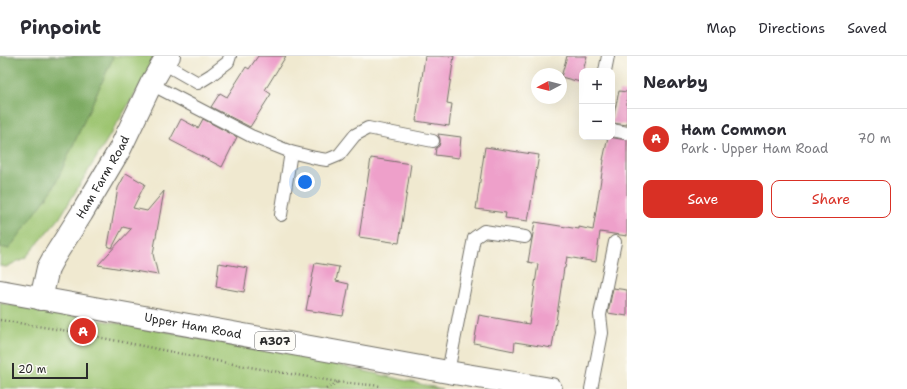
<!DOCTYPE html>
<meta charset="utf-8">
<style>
body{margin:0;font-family:"Shantell Sans",sans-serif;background:#f7f7f7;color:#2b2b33}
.controls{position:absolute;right:12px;top:12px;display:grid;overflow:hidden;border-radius:8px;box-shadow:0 4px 16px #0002}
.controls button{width:36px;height:36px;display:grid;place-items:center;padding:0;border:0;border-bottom:1px solid #e1e1e2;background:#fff;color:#2b2b33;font:20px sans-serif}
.compass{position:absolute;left:531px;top:12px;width:36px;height:36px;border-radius:50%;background:#fff;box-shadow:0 4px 16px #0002;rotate:263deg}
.scale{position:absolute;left:12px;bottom:10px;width:76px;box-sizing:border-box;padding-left:4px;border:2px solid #2b2b2b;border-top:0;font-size:11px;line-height:14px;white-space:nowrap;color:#2b2b2b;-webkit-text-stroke:3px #fdfcf7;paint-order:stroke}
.you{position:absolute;left:305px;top:126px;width:14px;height:14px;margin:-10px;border:3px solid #fff;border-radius:50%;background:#1a73e8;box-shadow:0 0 0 6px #1a73e833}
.badge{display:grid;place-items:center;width:26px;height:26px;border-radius:50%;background:#d93025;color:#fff;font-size:13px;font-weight:700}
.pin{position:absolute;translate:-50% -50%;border:2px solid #fff;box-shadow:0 1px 4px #0006}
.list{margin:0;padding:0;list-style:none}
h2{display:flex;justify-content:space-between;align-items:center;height:52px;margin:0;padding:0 16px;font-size:17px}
h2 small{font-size:13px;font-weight:400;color:#7c7c81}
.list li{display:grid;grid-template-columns:26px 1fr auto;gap:12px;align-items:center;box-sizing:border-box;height:60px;padding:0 16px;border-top:1px solid #e1e1e2}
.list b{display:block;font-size:15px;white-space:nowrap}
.list p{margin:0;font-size:13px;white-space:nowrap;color:#7c7c81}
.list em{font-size:13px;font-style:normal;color:#7c7c81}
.actions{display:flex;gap:8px;padding:12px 16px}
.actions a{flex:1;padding:9px 0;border:1px solid #d93025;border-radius:8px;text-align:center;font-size:14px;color:#d93025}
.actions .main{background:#d93025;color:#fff}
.map{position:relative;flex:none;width:627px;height:333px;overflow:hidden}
header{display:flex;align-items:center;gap:24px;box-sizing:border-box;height:56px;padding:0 20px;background:#fff;border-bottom:1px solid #e1e1e2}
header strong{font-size:19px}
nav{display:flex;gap:22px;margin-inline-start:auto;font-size:14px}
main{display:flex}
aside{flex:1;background:#fff}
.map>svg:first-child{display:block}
.green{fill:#9cc46f;stroke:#64784d}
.forest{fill:#7daa62;stroke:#546a46}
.building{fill:#eea0ca}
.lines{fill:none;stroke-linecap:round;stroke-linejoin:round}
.service-casing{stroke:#706e65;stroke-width:14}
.minor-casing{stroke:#706e65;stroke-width:24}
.primary-casing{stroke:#706e65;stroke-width:24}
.path{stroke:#706e65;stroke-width:2.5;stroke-dasharray:1 3;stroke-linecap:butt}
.service{stroke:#fff;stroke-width:12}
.minor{stroke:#fff;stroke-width:22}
.primary{stroke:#fff;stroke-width:22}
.labels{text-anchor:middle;stroke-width:4;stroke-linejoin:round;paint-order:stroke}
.shield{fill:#fdfcf7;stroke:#6a6a68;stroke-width:1}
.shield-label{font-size:11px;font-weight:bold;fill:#2b2b2b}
.street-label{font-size:12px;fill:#2b2b2b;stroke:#fdfcf7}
</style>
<header>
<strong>Pinpoint</strong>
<nav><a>Map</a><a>Directions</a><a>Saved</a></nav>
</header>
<main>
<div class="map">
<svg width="627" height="333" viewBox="0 0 627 333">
<rect width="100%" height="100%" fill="#fdfcf7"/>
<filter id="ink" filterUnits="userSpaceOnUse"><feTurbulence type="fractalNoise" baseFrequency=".025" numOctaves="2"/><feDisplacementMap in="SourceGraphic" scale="8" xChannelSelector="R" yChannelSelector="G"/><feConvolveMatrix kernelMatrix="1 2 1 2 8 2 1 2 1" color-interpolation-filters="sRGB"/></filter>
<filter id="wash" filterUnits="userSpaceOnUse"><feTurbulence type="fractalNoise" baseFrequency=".012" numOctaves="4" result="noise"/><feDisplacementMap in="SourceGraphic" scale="16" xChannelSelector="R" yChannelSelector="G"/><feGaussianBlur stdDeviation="0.9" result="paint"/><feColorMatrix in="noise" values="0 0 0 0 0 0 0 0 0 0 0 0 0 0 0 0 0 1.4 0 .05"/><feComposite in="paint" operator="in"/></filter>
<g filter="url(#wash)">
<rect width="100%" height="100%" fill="#f0e9d0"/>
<!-- green -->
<path class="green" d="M 0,0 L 158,0 L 59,163 L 26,201 L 6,211 L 0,210 Z
M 0,247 L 274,294 L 442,333 L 0,333 Z"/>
<!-- forest -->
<path class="forest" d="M 0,0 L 110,0 L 113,2 L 53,133 L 9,193 L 0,191 Z"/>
<g id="blocks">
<!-- building -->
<path class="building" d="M 258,0 L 286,0 L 265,34 L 271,38 L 250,71 L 211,51 L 220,37 L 227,41 L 246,11 L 249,13 Z
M 425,0 L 454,0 L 447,47 L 452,48 L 449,70 L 416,65 Z
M 567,0 L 587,0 L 583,15 L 582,15 L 582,19 L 580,26 L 561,21 Z
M 619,35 L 627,36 L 627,69 L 612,67 Z
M 181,63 L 198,72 L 203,63 L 237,81 L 222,111 L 170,84 Z
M 438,78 L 461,81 L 459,102 L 435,99 L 436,92 L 439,90 L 440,86 L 440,83 Z
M 608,81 L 627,84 L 627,180 L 600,176 L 596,206 L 567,201 L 565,212 L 564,212 L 552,292 L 515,286 L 514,295 L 474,287 L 479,259 L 529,268 L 538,208 L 528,206 L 535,166 L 579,173 L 579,171 L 593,174 L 604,104 L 603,104 Z
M 485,91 L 539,99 L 528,165 L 505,162 L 506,157 L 476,153 Z
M 371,102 L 411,108 L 399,187 L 359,181 Z
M 126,117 L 145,128 L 133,152 L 147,155 L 164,135 L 153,198 L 158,219 L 98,209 L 131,173 L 123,171 L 112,192 L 108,190 L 118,132 Z
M 219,207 L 248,212 L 244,236 L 216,231 Z
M 315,207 L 339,211 L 336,225 L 349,228 L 343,260 L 306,254 Z
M 613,232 L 627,234 L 627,260 L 608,257 Z"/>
</g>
</g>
<g filter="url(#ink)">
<use href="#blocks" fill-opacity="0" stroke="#706e65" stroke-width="1"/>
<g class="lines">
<defs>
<path id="service" d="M 163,7 L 198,27 L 211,19 L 228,6 L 230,0
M 605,15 L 608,0
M 151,28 L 251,80 L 291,96 L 315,102 L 327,104 L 339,99 L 355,79 L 368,72 L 433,85
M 612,74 L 627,77
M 281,159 L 291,96
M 448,316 L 474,182 L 484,175 L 525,181
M 591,333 L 602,277 L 600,259 L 615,186"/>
<g id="minor">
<path id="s1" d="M 41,243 L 48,212 L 54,201 L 82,157 L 120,93 L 151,28 L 163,7 L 169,0"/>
</g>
<g id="primary">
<path id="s2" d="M 0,235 L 448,316 L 551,333"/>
</g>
</defs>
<!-- service casing -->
<use href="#service" class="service-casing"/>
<!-- minor casing -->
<use href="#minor" class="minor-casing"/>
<!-- primary casing -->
<use href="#primary" class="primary-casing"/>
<!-- path -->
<path class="path" d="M 0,264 L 68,275 L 227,307 L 267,314 L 338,326 L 382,330
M 326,333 L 338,326"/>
<!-- service -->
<use href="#service" class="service"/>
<!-- minor -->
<use href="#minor" class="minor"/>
<!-- primary -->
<use href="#primary" class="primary"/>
</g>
</g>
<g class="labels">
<!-- shield labels -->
<rect class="shield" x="255" y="276" width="40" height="18" rx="3"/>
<g class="shield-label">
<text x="275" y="289">A307</text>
</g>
<!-- street labels -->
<g class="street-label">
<text dy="4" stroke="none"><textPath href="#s1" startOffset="138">Ham Farm Road</textPath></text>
<text dy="4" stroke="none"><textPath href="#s2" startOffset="196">Upper Ham Road</textPath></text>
</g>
</g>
</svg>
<div class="controls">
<button>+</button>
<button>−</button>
</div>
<svg class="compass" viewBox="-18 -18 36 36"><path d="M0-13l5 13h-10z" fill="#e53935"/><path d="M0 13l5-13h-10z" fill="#7c7c81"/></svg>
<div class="scale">20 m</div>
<div class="you"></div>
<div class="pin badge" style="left:83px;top:275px">A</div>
</div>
<aside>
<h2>Nearby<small></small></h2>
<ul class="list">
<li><span class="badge">A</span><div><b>Ham Common</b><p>Park · Upper Ham Road</p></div><em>70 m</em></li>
</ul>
<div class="actions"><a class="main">Save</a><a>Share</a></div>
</aside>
</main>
